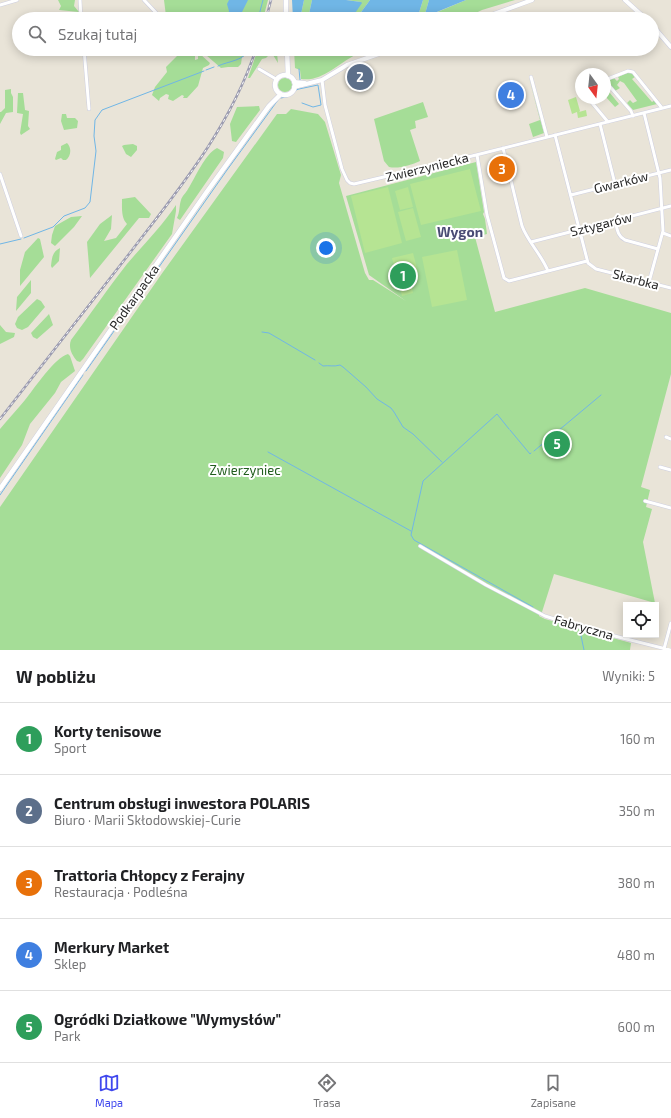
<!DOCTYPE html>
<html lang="pl">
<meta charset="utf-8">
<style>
body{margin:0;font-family:"Exo 2",sans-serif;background:#f6f6f6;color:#202124}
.controls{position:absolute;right:12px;bottom:12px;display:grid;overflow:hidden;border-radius:0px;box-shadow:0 2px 10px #0003}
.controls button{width:36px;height:36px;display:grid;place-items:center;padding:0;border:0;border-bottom:1px solid #e0e0e0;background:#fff;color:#202124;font:20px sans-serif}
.compass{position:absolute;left:575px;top:68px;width:36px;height:36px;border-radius:50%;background:#fff;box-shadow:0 2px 10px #0003;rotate:165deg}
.you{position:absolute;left:326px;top:248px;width:14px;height:14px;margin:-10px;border:3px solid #fff;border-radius:50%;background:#1a73e8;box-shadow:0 0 0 6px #1a73e833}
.badge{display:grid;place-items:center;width:26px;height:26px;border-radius:50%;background:#4048ee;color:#fff;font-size:13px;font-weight:700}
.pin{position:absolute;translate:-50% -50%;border:2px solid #fff;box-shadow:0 1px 4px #0006}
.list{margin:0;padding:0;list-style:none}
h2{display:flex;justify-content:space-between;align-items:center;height:52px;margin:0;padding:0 16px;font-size:17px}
h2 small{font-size:13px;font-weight:400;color:#757577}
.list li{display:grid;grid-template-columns:26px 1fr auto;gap:12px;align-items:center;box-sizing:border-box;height:72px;padding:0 16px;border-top:1px solid #e0e0e0}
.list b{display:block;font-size:15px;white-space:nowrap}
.list p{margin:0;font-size:13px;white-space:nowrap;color:#757577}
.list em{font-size:13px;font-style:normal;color:#757577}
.icon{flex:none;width:22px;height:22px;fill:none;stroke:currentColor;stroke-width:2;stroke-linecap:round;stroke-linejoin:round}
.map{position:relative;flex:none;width:671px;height:650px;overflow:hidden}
.search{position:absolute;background:#fff;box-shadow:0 2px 10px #0003;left:12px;right:12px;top:12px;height:44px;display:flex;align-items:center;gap:10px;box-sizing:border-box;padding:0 14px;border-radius:22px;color:#757577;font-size:15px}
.sheet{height:412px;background:#fff}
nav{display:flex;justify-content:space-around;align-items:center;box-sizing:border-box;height:56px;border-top:1px solid #e0e0e0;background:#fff;font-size:11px;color:#757577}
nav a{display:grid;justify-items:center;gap:2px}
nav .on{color:#4048ee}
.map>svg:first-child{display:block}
.green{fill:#a5dd97}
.pitch{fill:#b6e493}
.water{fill:#70b6e6}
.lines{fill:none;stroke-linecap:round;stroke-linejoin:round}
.stream{stroke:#70b6e6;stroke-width:1}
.minor-casing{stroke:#cecfdf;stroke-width:4}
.tertiary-casing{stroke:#cecfdf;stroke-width:5}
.secondary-casing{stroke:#cecfdf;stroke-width:5.5}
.minor{stroke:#fff;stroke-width:3}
.tertiary{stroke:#fff;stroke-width:4}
.secondary{stroke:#fff;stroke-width:4.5}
.rail-casing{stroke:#9c9cb0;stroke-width:2.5}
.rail{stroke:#fff;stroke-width:1;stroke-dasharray:3;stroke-linecap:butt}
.labels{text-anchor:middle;stroke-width:4;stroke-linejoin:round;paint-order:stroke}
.street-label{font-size:13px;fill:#262626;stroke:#fff}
.park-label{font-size:13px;fill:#215d1d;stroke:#fff}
.neighbourhood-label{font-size:14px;font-weight:bold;fill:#4a4c74;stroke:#fff}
</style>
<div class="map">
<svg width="671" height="650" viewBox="0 0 671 650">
<rect width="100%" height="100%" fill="#e9e4d8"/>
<!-- green -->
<path class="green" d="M 58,0 L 75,0 L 74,6 L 79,12 L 59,10 L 61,6 Z
M 164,0 L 268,0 L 263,19 L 165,19 L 162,16 L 166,16 Z
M 304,0 L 312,0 L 308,19 L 300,19 Z
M 346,0 L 370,0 L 356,19 L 351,19 L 361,2 Z
M 423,0 L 429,0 L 425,14 L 428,16 L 466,0 L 515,0 L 482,10 L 463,19 L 417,19 Z
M 184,49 L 189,49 L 189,51 L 195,55 L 195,60 L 198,59 L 198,54 L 200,54 L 210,63 L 209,65 L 203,68 L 198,86 L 187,98 L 183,98 L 184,96 L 182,95 L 173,101 L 168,99 L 169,95 L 166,94 L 160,98 L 159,101 L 152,95 L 155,87 L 167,72 L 166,67 Z
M 199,49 L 254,49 L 253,51 L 242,57 L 241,64 L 238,67 L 228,67 L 221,68 Z
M 258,49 L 275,49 L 277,53 L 278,63 L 273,55 L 270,54 L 266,58 L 262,59 L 250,78 L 248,78 Z
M 294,49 L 383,49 C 374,51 364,50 355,55 C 338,64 322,82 301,79 L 300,70 L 295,68 Z
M 628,72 L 631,72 L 635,77 L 632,79 L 652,102 L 655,100 L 657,104 L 633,110 L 627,103 L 630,100 L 633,103 L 637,101 L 624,83 L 620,81 L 617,85 L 620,88 L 615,91 L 608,82 L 609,80 L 614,78 L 617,81 L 619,79 L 618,77 Z
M 529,78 L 544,133 L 533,137 L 529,124 L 540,120 Z
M278 85a7 7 0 1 1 14 0a7 7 0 1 1-14 0Z
M 605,87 L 619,104 L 615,107 L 605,96 Z
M 11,89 L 11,93 L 13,97 L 13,112 L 6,113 L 0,124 L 0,112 L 1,112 L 5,108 L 5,90 Z
M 18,93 L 23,93 L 25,110 L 29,111 L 28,126 L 30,129 L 21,135 L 20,133 L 23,114 L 17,113 Z
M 423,102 L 428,117 L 415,121 L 416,128 L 410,130 L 420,161 C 411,165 399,169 389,167 L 384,161 L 374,119 Z
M 259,106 L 260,110 L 236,142 L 232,141 L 230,124 L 237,107 Z
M 291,109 L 318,114 L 325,122 L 341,175 L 339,183 L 365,273 L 369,280 L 373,280 L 406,301 L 369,275 L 346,196 L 476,162 L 484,212 L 483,214 L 485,219 L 487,234 L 475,237 L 495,312 L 585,288 L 671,313 L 671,374 L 641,487 L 650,490 L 646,507 L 652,509 L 643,542 L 655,603 L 554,574 L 542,612 L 539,613 L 539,616 L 545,619 L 631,643 L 630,650 L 0,650 L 0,507 L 163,272 L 277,114 L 286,114 Z
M 62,114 L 66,114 L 67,118 L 75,118 L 78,121 L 77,128 L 64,130 L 61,121 Z
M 67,143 C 72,148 71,156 66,160 L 63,160 L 61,158 L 56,160 L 55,159 L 57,152 L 61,150 L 61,146 Z
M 133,144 L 137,146 L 137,150 L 131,157 L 126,154 L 122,146 L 124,145 Z
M 217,148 L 224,152 L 223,158 L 180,220 L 177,218 C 180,212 179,206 181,200 C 182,196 186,193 188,189 C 196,177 204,155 217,148 Z
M 135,197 L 151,214 L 149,218 L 139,218 L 90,278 L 87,242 L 100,224 L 112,215 L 111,229 L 104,241 L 116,238 L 127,224 C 121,218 122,208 122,199 Z
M 176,205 L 176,211 L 172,234 L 83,359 L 80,362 L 77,361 C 72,355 68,348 71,340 C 90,315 108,288 127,264 C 144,244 162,226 176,205 Z
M 82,216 L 74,227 L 55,246 L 51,243 L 52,235 L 55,226 L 71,217 Z
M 38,238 L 40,239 L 44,257 L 20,286 L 20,270 L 25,252 Z
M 60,248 L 59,261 L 52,268 L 51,266 C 52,258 52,252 60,248 Z
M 31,280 L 31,293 L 16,311 L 17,297 Z
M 37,299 L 41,301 L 45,307 L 28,327 L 22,330 L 17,328 L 15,324 L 18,317 Z
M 49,314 L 53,325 L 37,339 L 33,337 L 31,333 Z
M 0,325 L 6,332 L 15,333 L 14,337 L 0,344 Z
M 68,354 L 70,356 L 75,371 L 61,382 L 55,393 L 30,424 L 22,445 L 0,478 L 0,429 C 8,419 17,410 25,400 C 34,389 55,357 68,354 Z"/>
<!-- pitch -->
<path class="pitch" d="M 576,97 L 580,111 L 579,112 L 586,110 L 587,116 L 578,118 L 577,112 L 572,114 L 568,100 Z
M 470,169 L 481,211 L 421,225 L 410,184 Z
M 388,187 L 402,243 L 365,253 L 351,196 Z
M 408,187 L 413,207 L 400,210 L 395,191 Z
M 413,208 L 421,237 L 406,241 L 398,212 Z
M 457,250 L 467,300 L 432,307 L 422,257 Z
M 413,253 L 418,272 L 409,274 L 413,293 L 402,296 L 392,258 Z"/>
<!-- water -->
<path class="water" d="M 229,0 L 248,0 L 242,12 L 241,19 L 227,19 L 229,11 L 227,4 Z
M 292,0 L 304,0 L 300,19 L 293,19 Z
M 312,0 L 346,0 L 361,2 L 362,3 L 351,19 L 308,19 Z
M 370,0 L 423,0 L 417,19 L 356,19 Z
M 429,0 L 466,0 L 427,16 L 425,14 Z"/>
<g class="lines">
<!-- stream -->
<path class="stream" d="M 258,19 L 263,0
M 218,66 C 228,61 245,61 249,49
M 299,69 L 300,80
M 206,70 L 214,67
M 281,98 L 290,96 L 296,90 L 299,89 L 318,85 L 321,105 L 313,107 L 302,103
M 24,238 L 53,227 L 64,216 L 85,208 L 90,202 L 96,151 L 94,136 L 95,120 L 102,110 L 204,71
M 0,244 L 21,239
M 262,332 L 269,333 L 315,360
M 319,363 L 323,366 C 329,365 334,367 340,365 L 343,367 L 366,387 L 377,399 L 391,408 L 394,412 L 403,427 L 413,434 L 442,462
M 86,371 L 227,170 L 278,100
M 509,429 L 497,414 L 423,481 L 411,535 L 414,540 L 533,607
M 510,430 L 530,454 L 531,453
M 534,451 L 601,395
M 268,452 L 411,531
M 0,495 L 83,375
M 580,631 L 584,650"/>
<defs>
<path id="minor" d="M 80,0 L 81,19
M 144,0 L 162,19
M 0,5 L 17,0
M 84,49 L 89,109
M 259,69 L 276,79
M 531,77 L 547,137
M 322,80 L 325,105 L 342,169 L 347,180 L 350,183 L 354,184 L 456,160 L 671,106
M 605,80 L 628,71 L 633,72 L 662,108
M 605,81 L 631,111 L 633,116
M 588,98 L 608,122
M 644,113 L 660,178 L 663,231 L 649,282
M 600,124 L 615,184
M 555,135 L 588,263 L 596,269 L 671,288
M 503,148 L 522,226 C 528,242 541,254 548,271 L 587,261
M 477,155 L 487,215 L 504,278 L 509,281 L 548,271
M 0,174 L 21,236
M 571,195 L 671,170
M 615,220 C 617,228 617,236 625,240 L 658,249
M 663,233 L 671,236
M 531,242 L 671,206
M 666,437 L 671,439
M 660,467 L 671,470
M 645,501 L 671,508
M 420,546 L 486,585 L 545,616 L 583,628 L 670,650
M 664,649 L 671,623"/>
<path id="tertiary" d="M 625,0 L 646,19
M 480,19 L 532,0
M 652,25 L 671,47
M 294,82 L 305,83
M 294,87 L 322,80 L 347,65 L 393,49"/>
<path id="secondary" d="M 286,0 L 286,19
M 287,49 L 288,76
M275 85a10 10 0 1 1 20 0a10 10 0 1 1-20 0Z
M 0,489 L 206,193 L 269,106 L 281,94"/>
</defs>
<!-- minor casing -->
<use href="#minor" class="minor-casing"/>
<!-- tertiary casing -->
<use href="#tertiary" class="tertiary-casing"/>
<!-- secondary casing -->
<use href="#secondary" class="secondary-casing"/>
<!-- minor -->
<use href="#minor" class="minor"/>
<!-- tertiary -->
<use href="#tertiary" class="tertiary"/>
<!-- secondary -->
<use href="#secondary" class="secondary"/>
<defs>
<path id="rail" d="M 266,19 L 271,0
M 0,419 C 43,364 86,309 129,254 C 179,189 230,128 256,49"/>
</defs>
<!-- rail casing -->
<use href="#rail" class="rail-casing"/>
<!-- rail -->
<use href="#rail" class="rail"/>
</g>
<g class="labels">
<!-- street labels -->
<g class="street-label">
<text transform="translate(427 167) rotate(-14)" y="5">Zwierzyniecka</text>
<text transform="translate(621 182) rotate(-14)" y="5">Gwarków</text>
<text transform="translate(601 224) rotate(-14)" y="5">Sztygarów</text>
<text transform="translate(636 279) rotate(15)" y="5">Skarbka</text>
<text transform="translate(134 297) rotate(-55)" y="5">Podkarpacka</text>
<text transform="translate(584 627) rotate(16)" y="5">Fabryczna</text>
</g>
<!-- park labels -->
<g class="park-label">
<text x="245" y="475">Zwierzyniec</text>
</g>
<!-- neighbourhood labels -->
<g class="neighbourhood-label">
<text x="460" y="237">Wygon</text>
</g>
</g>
</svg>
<div class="controls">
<button><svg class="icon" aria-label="locate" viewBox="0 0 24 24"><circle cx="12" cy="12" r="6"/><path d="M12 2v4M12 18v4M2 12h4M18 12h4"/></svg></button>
</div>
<svg class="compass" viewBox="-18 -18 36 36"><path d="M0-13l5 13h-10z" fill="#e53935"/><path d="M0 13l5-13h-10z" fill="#757577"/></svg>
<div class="you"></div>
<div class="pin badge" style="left:403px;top:276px;background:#2e9e5b">1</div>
<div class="pin badge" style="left:360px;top:77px;background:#5c6f8a">2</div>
<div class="pin badge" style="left:502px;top:169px;background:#e8710a">3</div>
<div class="pin badge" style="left:511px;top:95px;background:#3f7fe0">4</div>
<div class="pin badge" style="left:557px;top:444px;background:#2e9e5b">5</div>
<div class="search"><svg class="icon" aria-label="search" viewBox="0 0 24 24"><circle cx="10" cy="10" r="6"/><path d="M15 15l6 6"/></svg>Szukaj tutaj</div>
</div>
<section class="sheet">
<h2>W pobliżu<small>Wyniki: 5</small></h2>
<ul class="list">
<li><span class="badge" style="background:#2e9e5b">1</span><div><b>Korty tenisowe</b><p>Sport</p></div><em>160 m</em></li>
<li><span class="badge" style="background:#5c6f8a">2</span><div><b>Centrum obsługi inwestora POLARIS</b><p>Biuro · Marii Skłodowskiej-Curie</p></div><em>350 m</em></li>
<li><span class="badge" style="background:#e8710a">3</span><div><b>Trattoria Chłopcy z Ferajny</b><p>Restauracja · Podleśna</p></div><em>380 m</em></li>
<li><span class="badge" style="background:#3f7fe0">4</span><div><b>Merkury Market</b><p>Sklep</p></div><em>480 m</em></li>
<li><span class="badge" style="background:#2e9e5b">5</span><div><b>Ogródki Działkowe &quot;Wymysłów&quot;</b><p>Park</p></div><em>600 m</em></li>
</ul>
</section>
<nav>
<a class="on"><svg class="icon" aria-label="map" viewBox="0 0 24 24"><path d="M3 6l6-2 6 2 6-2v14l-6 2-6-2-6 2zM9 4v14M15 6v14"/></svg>Mapa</a>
<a><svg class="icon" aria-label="directions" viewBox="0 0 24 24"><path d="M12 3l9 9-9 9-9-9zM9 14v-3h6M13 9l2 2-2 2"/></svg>Trasa</a>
<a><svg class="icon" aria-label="saved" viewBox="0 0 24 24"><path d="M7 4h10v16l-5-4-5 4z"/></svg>Zapisane</a>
</nav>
